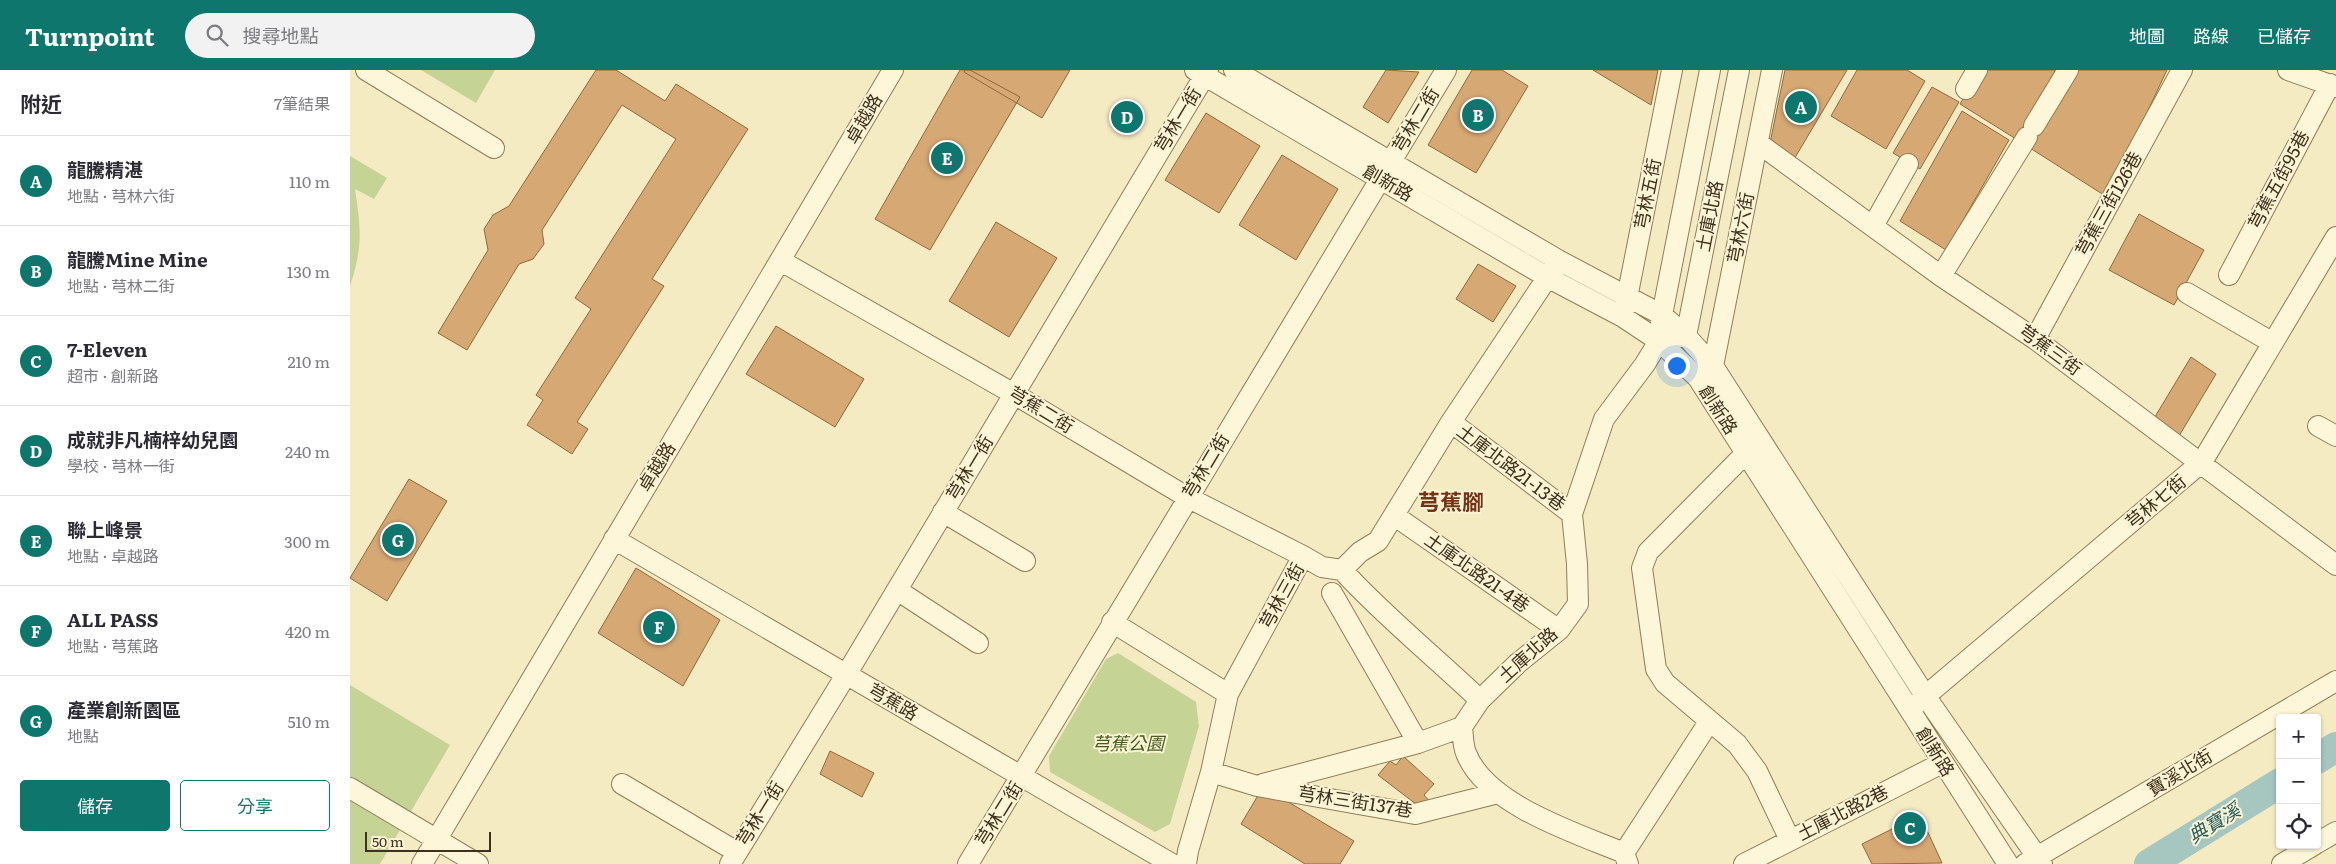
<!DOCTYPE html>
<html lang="zh-TW">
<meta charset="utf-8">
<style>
body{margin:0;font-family:Literata,"Noto Sans TC",serif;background:#f2f2f3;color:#2b2b33}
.controls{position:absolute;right:15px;bottom:15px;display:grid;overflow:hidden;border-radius:5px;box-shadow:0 1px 4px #0004}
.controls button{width:45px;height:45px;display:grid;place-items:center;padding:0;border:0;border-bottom:1px solid #e1e1e2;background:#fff;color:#2b2b33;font:25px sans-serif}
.scale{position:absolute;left:15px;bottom:12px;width:126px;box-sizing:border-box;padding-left:5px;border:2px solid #3f311d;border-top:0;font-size:14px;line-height:18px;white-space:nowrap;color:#3f311d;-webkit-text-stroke:4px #faf3d4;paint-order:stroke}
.you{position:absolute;left:1326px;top:295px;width:18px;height:18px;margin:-12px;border:4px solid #fff;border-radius:50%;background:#1a73e8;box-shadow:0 0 0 8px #1a73e833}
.badge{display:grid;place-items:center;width:32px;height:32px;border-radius:50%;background:#0f766e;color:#fff;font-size:16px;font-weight:700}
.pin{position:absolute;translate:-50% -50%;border:2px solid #fff;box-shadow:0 1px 5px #0006}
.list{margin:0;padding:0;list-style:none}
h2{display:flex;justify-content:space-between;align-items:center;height:65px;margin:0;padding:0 20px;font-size:21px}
h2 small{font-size:16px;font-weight:400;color:#7c7c81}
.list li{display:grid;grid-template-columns:32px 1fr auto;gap:15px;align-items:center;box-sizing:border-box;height:90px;padding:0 20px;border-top:1px solid #e1e1e2}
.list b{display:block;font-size:19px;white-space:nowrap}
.list p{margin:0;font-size:16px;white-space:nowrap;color:#7c7c81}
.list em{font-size:16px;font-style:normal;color:#7c7c81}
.actions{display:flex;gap:10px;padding:15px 20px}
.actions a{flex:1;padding:11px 0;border:1px solid #0f766e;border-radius:5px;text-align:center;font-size:18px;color:#0f766e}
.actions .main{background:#0f766e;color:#fff}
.icon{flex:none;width:28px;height:28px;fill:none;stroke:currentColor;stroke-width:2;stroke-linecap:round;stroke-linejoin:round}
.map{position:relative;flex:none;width:1986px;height:794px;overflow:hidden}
header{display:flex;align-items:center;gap:30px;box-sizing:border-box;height:70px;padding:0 25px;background:#0f766e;color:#fff}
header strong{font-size:24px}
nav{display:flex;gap:28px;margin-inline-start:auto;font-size:18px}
.search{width:350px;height:45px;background:#f2f2f3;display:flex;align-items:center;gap:12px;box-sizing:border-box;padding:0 18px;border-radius:28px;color:#7c7c81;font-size:19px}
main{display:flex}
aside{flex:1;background:#fff}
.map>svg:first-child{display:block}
.green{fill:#c5d395}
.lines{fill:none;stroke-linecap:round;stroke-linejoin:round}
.river{stroke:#a6c6c0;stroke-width:30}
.building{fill:#d6a974;stroke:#936839}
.minor-casing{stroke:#917d57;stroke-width:22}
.minor{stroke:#fdf6d8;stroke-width:20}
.labels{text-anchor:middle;stroke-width:4;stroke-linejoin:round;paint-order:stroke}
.street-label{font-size:18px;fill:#3f311d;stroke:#faf3d4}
.park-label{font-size:18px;font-style:italic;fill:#475e21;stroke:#faf3d4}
.water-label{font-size:19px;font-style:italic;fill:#2a5d60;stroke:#faf3d4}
.district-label{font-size:22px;font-weight:bold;fill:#713417;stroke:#faf3d4}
</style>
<header>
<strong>Turnpoint</strong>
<div class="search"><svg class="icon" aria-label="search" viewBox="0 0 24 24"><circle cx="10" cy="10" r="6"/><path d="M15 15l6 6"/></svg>搜尋地點</div>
<nav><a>地圖</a><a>路線</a><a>已儲存</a></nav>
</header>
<main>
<aside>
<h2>附近<small>7筆結果</small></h2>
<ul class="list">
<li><span class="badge">A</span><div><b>龍騰精湛</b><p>地點 · 芎林六街</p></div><em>110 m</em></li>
<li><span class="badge">B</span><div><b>龍騰Mine Mine</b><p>地點 · 芎林二街</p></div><em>130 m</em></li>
<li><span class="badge">C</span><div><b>7-Eleven</b><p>超市 · 創新路</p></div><em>210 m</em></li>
<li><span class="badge">D</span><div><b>成就非凡楠梓幼兒園</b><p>學校 · 芎林一街</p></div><em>240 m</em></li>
<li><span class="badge">E</span><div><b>聯上峰景</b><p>地點 · 卓越路</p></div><em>300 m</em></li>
<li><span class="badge">F</span><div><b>ALL PASS</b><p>地點 · 芎蕉路</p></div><em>420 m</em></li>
<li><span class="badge">G</span><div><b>產業創新園區</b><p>地點</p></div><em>510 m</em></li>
</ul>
<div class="actions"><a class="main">儲存</a><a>分享</a></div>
</aside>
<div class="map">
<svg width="1986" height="794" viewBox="0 0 1986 794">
<rect width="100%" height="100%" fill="#f4ebc3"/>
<!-- green -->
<path class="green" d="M 71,0 L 145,0 L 126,33 Z
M 0,86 L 37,108 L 24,129 L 5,119 C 11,159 13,177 0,216 Z
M 768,583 L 846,632 L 849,656 L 820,754 L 805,762 L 700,702 L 699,686 L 756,589 Z
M 0,615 L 100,675 L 30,794 L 0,794 Z"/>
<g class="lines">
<!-- river -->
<path class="river" d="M 1967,689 L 1986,677
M 1799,794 L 1930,713"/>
</g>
<!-- building -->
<path class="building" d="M 246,0 L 266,0 L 315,31 L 326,14 L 398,59 L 302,209 L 314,216 L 227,352 L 238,359 L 222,384 L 177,355 L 193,330 L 186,325 L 241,239 L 225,228 L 326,69 L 272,35 L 192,160 L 194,174 L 183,189 L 169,194 L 117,280 L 88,263 L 138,180 L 134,159 L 143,145 L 159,136 Z
M 610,0 L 620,0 L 670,27 L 580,180 L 525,149 Z
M 615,0 L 720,0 L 692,48 L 614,2 Z
M 1036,0 L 1069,2 L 1038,53 L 1013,37 Z
M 1122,0 L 1152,0 L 1178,16 L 1126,103 L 1078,75 Z
M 1243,0 L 1308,0 L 1301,35 Z
M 1435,0 L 1497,0 L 1443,91 L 1420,73 Z
M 1507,0 L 1557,0 L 1575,11 L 1536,79 L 1481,46 Z
M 1630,0 L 1707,0 L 1666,69 L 1610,34 Z
M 1727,0 L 1817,0 L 1757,127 L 1680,78 Z
M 1582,17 L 1609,32 L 1570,99 L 1543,83 Z
M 1612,41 L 1659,70 L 1596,180 L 1550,151 Z
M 856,43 L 910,76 L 869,143 L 815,110 Z
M 932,85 L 988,119 L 946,190 L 889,155 Z
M 1789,144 L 1854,180 L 1824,235 L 1759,200 Z
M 646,152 L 707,188 L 659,267 L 599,231 Z
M 1128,194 L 1166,216 L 1143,252 L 1106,229 Z
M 426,256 L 514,309 L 485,357 L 396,304 Z
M 1841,287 L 1866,304 L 1829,366 L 1803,350 Z
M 59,409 L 97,431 L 37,531 L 0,508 Z
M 286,498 L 370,550 L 333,616 L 248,563 Z
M 480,681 L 524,703 L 512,727 L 470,704 Z
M 1053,686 L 1084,714 L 1074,725 L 1081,733 L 1071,738 L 1028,705 L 1040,691 L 1046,695 Z
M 913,717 L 1004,771 L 990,794 L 955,794 L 891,754 Z
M 1570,745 L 1592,793 L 1522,794 L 1512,774 Z"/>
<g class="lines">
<defs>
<path id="minor" d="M 16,0 L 144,78
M 845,0 L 1197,207 L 1273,247 L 1309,271 L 1348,308 L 1658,794
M 884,0 L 1208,190 L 1312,245 L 1336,266 L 1363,296 L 1576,627 L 1692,794
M 1938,0 L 1986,17
M 1616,19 L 1627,0
M 1684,56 L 1718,0
M 1408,73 L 1591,206 L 1685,269 L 1986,495
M 1523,156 L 1558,94
M 431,191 L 664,324 L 837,427 L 953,486
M 1879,205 L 1980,14
M 1591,206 L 1677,67
M 1837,223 L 1923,273
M 1275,238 L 1322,0
M 1326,268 L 1336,266 L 1389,0
M 1685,269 L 1832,0
M 1356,301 L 1363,296 L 1422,0
M 1101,352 L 1222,444
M 1968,356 L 1986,366
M 1396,383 L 1298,482 L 1292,498 L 1306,599 L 1315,613 L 1387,674 L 1407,701 L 1440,770
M 593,442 L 675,491
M 1045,446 L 1209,560
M 264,469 L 822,794
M 992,500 C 1035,547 1084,586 1130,630
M 547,520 L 628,573
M 982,523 L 1068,673
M 762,552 L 878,624
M 1566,634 L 1852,392 L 1986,167
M 861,702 L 907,716 L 1065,744 L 1148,723
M 272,714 L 387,782
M 913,714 L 1068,673 L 1112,657
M 0,718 L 128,794
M 1967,773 L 1986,762
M 1274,783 L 1359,652
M 72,794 L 543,0
M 380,794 L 496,605 L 858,0
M 618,794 L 1096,0
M 836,794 L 838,781 L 861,702 L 878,624 L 953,486 L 972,497 L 992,500 L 1010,482 L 1028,471 L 1101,352 L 1205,196
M 1278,794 L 1274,783 C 1226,763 1136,735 1116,683 C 1113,676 1113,665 1112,657 L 1130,630 L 1168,593 L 1209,560 L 1228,534 L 1227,494 L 1222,444 L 1254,349 L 1295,294 L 1309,271 L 1312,245 L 1360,0
M 1394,794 L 1592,693
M 1675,794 L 1986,611
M 1932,794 L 1964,775"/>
</defs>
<!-- minor casing -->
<use href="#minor" class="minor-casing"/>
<!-- minor -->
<use href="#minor" class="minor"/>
</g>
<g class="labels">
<!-- street labels -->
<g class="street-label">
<text transform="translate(514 49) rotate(-60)" y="6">卓越路</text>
<text transform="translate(828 50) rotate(-59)" y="6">芎林一街</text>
<text transform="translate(1066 50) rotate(-59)" y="6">芎林二街</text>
<text transform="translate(1929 110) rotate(-62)" y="6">芎蕉五街95巷</text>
<text transform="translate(1038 113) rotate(30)" y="6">創新路</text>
<text transform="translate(1298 124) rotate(-79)" y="6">芎林五街</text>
<text transform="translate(1759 134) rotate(-61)" y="6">芎蕉三街126巷</text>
<text transform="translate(1360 146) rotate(-79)" y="6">土庫北路</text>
<text transform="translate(1391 158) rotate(-79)" y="6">芎林六街</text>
<text transform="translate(1700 280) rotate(36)" y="6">芎蕉三街</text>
<text transform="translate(691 340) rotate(31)" y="6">芎蕉二街</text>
<text transform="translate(1368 340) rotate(57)" y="6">創新路</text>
<text transform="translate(856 396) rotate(-59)" y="6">芎林二街</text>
<text transform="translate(307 397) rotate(-59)" y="6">卓越路</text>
<text transform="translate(620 398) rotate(-59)" y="6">芎林一街</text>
<text transform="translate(1161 398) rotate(37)" y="6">土庫北路21-13巷</text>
<text transform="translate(1806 432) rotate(-40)" y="6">芎林七街</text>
<text transform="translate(1127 503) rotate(35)" y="6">土庫北路21-4巷</text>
<text transform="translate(932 526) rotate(-61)" y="6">芎林三街</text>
<text transform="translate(1178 585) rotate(-42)" y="6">土庫北路</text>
<text transform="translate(543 632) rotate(30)" y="6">芎蕉路</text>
<text transform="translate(1585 682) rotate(58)" y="6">創新路</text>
<text transform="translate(1830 703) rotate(-31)" y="6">寶溪北街</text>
<text transform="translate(1005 732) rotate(9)" y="6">芎林三街137巷</text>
<text transform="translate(1493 743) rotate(-27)" y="6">土庫北路2巷</text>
<text transform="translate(410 744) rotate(-58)" y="6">芎林一街</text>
<text transform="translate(649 744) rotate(-58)" y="6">芎林二街</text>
</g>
<!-- park labels -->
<g class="park-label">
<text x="778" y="680">芎蕉公園</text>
</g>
<!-- water labels -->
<g class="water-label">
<text transform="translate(1864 753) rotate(-32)" y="7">典寶溪</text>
</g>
<!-- district labels -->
<g class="district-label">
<text x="1101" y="440">芎蕉腳</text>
</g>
</g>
</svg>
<div class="controls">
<button>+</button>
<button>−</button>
<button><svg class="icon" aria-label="locate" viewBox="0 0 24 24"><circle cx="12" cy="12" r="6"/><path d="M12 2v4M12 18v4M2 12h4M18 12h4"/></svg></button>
</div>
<div class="scale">50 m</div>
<div class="you"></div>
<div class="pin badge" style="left:1451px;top:37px">A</div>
<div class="pin badge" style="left:1128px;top:45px">B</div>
<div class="pin badge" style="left:1560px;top:758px">C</div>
<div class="pin badge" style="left:777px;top:47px">D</div>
<div class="pin badge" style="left:597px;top:88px">E</div>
<div class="pin badge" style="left:309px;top:557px">F</div>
<div class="pin badge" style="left:48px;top:470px">G</div>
</div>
</main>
